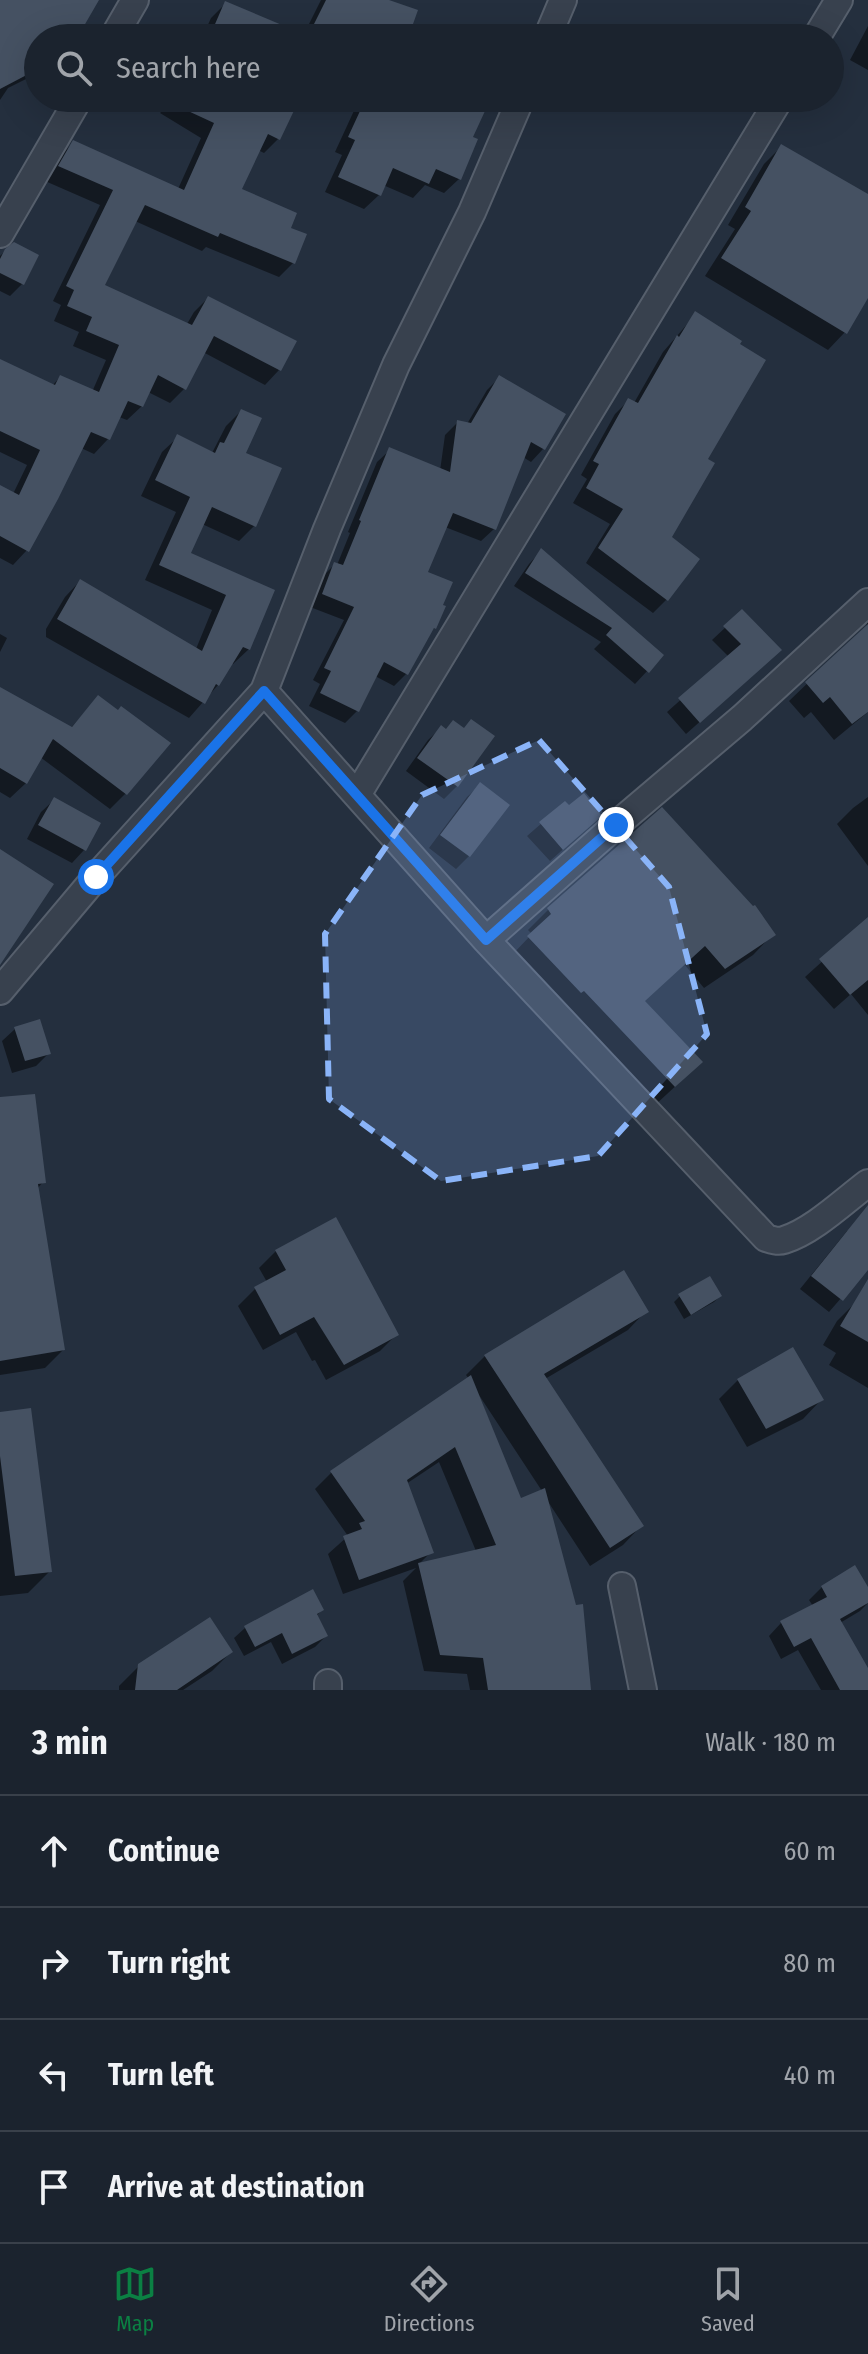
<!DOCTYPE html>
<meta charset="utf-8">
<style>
body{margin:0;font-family:"Fira Sans Condensed",sans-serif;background:#282f3a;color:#f1f3f6}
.stop{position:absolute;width:24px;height:24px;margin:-18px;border:6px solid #1a73e8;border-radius:50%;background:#fff}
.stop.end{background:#1a73e8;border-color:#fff;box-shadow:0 2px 8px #0008}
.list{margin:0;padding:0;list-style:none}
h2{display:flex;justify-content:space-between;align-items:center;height:104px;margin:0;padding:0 32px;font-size:34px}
h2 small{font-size:26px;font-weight:400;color:#a0a4aa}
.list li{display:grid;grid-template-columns:52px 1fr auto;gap:24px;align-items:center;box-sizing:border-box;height:112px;padding:0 32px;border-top:2px solid #39404a}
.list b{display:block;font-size:30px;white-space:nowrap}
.list em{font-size:26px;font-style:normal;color:#a0a4aa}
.icon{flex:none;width:44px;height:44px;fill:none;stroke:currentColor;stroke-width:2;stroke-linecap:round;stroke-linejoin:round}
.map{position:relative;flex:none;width:868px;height:1690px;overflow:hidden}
.search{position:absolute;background:#1b232e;box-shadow:0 8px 32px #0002;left:24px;right:24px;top:24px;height:88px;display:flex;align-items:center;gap:20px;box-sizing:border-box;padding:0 28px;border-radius:44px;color:#a0a4aa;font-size:30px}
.sheet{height:552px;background:#1b232e}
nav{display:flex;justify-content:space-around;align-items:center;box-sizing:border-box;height:112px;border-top:2px solid #39404a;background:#1b232e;font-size:22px;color:#a0a4aa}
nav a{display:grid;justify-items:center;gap:4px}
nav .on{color:#0b8043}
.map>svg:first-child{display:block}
.shadow{fill:#0007;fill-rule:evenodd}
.building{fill:#455162}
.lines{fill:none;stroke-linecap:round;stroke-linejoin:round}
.minor-casing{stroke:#565f6c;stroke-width:30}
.minor{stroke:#38414e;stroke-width:26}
.route{stroke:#1a73e8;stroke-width:10}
.marked{fill:#8ab4f8;fill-opacity:0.2;stroke:#8ab4f8;stroke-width:6;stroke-dasharray:16 10;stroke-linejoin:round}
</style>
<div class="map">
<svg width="868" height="1690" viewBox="0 0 868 1690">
<rect width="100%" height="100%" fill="#242f3e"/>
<!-- shadow -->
<path class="shadow" d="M 13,0 L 97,0 L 75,38 L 38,38 L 38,73 L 8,88 L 0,100 L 0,28 Z
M 321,0 L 383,0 L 406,38 L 202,38 L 211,18 L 226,3 L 303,36 Z
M 868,26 L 868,70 L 850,60 Z
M 207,98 L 298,98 L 278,139 L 264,153 L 258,150 L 239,190 L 288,229 L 293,263 L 279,277 L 206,247 L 202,251 L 135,221 L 103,286 L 187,324 L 194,312 L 208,298 L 279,370 L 265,385 L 203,352 L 184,389 L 170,403 L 148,392 L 142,406 L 127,420 L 119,417 L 108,439 L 94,454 L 81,448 L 27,550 L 13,565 L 0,558 L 0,487 L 13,494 L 27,465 L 0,452 L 0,361 L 52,386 L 60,377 L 92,392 L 106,360 L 73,346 L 79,332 L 54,321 L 61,305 L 53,301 L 100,205 L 45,181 L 59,157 L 73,143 L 178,189 L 201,138 L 160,113 L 173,100 Z
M 348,98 L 488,98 L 470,138 L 459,179 L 444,193 L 425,185 L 413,198 L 383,185 L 379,195 L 364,209 L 325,192 L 342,155 L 335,152 L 358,102 Z
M 782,146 L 868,197 L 868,295 L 845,332 L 828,350 L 705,276 L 735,229 L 728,225 L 764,164 Z
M 6,250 L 22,284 L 10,296 L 0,291 L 0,256 Z
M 696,314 L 705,459 L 669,538 L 667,599 L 653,613 L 586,563 L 610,524 L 573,503 L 587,479 L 581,475 L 615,414 L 629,400 L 634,403 L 663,352 Z
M 499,378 L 563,415 L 543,449 L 531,462 L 523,457 L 494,529 L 481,541 L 445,527 L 425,573 L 434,628 L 429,633 L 406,674 L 394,686 L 375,676 L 357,711 L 345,723 L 309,706 L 320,684 L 313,680 L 344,620 L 310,607 L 323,576 L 335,564 L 337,565 L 350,533 L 348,532 L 377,462 L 390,450 L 440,471 L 445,435 L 457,423 L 467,424 L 487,390 Z
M 241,411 L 244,454 L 254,526 L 239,541 L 202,524 L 188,554 L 272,591 L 249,649 L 233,664 L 231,663 L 218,685 L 189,718 L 46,637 L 46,629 L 65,597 L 80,581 L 196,649 L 212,610 L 145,580 L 176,512 L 141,496 L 162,452 L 178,437 L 212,453 L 226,426 Z
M 541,551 L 662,655 L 635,684 L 594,649 L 601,642 L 514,586 L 529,564 Z
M 742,612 L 766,663 L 686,734 L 667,712 L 729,657 L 712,640 Z
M 868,619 L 868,712 L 834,740 L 811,712 L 804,718 L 789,701 L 866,627 Z
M 0,634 L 7,638 L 0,652 Z
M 0,689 L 70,729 L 98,697 L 126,793 L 110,809 L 40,757 L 26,783 L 10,798 L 0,792 Z
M 441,728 L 445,730 L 463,730 L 457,786 L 444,799 L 406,771 L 428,740 Z
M 480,785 L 469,856 L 456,869 L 429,848 L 467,797 Z
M 868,797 L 868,866 L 837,824 L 853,808 Z
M 54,800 L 84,850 L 72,863 L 27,839 L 41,812 Z
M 565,803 L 587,828 L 550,861 L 527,836 Z
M 661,810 L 773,934 L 753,955 L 704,988 L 684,964 L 643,1001 L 680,1082 L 654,1106 L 509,958 L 532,934 L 528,930 L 548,910 Z
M 868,920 L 868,1015 L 851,994 L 834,1009 L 805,977 Z
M 15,1029 L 49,1053 L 36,1066 L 12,1073 L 2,1041 Z
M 0,1099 L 43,1182 L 37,1189 L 63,1350 L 45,1368 L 0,1375 Z
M 868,1225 L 868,1267 L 829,1312 L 800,1289 L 847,1231 Z
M 276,1251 L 397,1334 L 380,1351 L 326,1380 L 315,1360 L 312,1361 L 296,1332 L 263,1350 L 238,1306 L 255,1289 L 267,1282 L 259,1268 Z
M 680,1296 L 720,1296 L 714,1302 L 684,1319 L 674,1302 Z
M 856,1302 L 868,1309 L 868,1388 L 829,1365 L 836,1353 L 823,1345 L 837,1321 Z
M 646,1311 L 628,1330 L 545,1379 L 641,1526 L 623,1545 L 590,1566 L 547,1500 L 589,1690 L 470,1690 L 467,1674 L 424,1671 L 403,1581 L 416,1568 L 343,1594 L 328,1554 L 348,1536 L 315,1489 L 331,1473 L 469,1379 L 466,1375 L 485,1356 ZM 479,1395 L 542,1491 L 520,1500 ZM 439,1462 L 476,1551 L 418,1565 L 431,1552 L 406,1484 Z
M 738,1380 L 821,1400 L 803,1419 L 747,1447 L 719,1399 Z
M 0,1414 L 50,1571 L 28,1593 L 0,1596 Z
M 822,1587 L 868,1591 L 868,1603 L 860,1611 L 840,1623 L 868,1672 L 868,1690 L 821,1690 L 798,1650 L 781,1659 L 769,1636 L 781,1623 L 813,1606 L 809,1600 Z
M 312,1592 L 322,1610 L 316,1616 L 326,1636 L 315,1647 L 282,1664 L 271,1642 L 244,1656 L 234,1638 L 245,1628 Z
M 231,1652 L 212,1671 L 183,1690 L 119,1690 L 119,1686 L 139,1666 Z"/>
<!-- building -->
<path class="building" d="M 0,0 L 99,0 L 77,38 L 38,38 L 38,69 L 0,89 Z
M 326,0 L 389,0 L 418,10 L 408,38 L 209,38 L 225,1 L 308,36 Z
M 160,98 L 300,98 L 280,140 L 268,134 L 242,189 L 297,213 L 291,228 L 307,234 L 295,264 L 220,233 L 218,237 L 145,205 L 105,285 L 192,325 L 208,296 L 297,341 L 281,371 L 214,336 L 186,390 L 158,375 L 143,407 L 128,401 L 110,440 L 91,432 L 58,499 L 29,552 L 0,536 L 0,485 L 19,495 L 40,450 L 0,431 L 0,359 L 55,385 L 60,375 L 99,392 L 119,345 L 86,331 L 92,317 L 67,306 L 74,290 L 66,286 L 113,190 L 58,166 L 73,140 L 184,190 L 214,123 Z
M 366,98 L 491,98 L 473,137 L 478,139 L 461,180 L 436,169 L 429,184 L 393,168 L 381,196 L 338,177 L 355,140 L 348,137 Z
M 781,144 L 868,194 L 868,298 L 847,334 L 721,258 L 751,211 L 745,207 Z
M 14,242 L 39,255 L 24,285 L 0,273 L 0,259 L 5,249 Z
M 695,311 L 742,341 L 740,344 L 766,360 L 708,459 L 715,463 L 672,537 L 700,559 L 668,601 L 598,548 L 623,509 L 586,488 L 599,464 L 593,461 L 628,398 L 638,403 L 677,335 L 679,337 Z
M 499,375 L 566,414 L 545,450 L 531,442 L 496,530 L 453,513 L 428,572 L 453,582 L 443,605 L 446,606 L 436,629 L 434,628 L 408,675 L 384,662 L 359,712 L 320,693 L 331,671 L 324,668 L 354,607 L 322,594 L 334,562 L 343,565 L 361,521 L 359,520 L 389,447 L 450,472 L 457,420 L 471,423 Z
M 241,409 L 262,418 L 246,453 L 282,468 L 256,527 L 212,507 L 191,553 L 275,590 L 250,650 L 243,647 L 219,686 L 216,684 L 205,704 L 57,619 L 80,579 L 202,651 L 226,595 L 159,565 L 190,497 L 155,480 L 177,434 L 215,453 L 220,442 L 224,443 Z
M 541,548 L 664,655 L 649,673 L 606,635 L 612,628 L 525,573 Z
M 742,609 L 782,650 L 700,723 L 678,698 L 741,644 L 723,626 Z
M 868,624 L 868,712 L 852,724 L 830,697 L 823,703 L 805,682 Z
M 0,687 L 72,727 L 98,695 L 118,710 L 121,706 L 171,743 L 127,795 L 53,739 L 27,784 L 0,768 Z
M 471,719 L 495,736 L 458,787 L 417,758 L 441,725 L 446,729 L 453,720 L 464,728 Z
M 480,782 L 510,805 L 470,857 L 440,835 Z
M 584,793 L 602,816 L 563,850 L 539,822 L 565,801 L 569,805 Z
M 54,797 L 101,823 L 86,851 L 38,825 Z
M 662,807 L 753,906 L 755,905 L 776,935 L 725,969 L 705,946 L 645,1001 L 703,1062 L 675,1087 L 584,991 L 581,993 L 527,936 L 551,914 L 547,908 Z
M 0,849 L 54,884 L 0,965 Z
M 868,917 L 868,980 L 850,995 L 819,959 Z
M 40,1019 L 51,1054 L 25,1061 L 14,1027 Z
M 35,1094 L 46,1183 L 38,1184 L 65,1350 L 0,1361 L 0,1097 Z
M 868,1205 L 868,1270 L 843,1301 L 811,1276 Z
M 336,1217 L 399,1335 L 344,1365 L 314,1317 L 280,1335 L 254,1287 L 286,1270 L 275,1250 Z
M 624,1270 L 649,1312 L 544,1374 L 644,1526 L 610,1548 L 484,1355 Z
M 710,1276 L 722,1296 L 691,1315 L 678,1294 Z
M 868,1279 L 868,1342 L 840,1326 Z
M 793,1347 L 824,1400 L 766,1429 L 737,1379 Z
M 471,1375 L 521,1498 L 545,1488 L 576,1605 L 583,1604 L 591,1690 L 488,1690 L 483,1658 L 440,1655 L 418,1563 L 496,1545 L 455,1447 L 407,1480 L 434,1553 L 359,1580 L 343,1536 L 362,1529 L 359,1523 L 365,1521 L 330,1471 Z
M 31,1408 L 52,1572 L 15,1576 L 0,1456 L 0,1412 Z
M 855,1565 L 868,1587 L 868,1603 L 840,1619 L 868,1668 L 868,1690 L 840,1690 L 811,1638 L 794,1647 L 780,1621 L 827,1597 L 821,1586 Z
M 313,1589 L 324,1610 L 317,1614 L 328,1636 L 292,1654 L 282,1633 L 255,1647 L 244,1626 Z
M 210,1617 L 233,1652 L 177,1690 L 135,1690 L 138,1664 Z"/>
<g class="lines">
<defs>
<path id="minor" d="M 113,38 L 135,0
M 547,38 L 563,0
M 816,38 L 839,0
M 0,234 L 79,98
M 264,691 L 486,940 L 766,1238 C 772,1240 778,1242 784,1240 C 813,1231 844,1201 868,1183
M 357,795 L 780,98
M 486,940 L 616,825 L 742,718 L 868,602
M 0,991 L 96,877 L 264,691 L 327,529 L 396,365 L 472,212 L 521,98
M 622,1586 L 643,1690
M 328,1690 L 328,1683"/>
</defs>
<!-- minor casing -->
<use href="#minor" class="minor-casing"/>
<!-- minor -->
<use href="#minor" class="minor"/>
</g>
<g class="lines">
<!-- route -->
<path class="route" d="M 96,877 L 264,691 L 486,940 L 616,825"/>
</g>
<!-- marked area -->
<path class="marked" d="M 539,740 L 669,887 L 707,1034 L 598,1156 L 441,1181 L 329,1099 L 325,934 L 422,795 Z"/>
</svg>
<div class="stop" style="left:96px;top:877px"></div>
<div class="stop end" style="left:616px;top:825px"></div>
<div class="search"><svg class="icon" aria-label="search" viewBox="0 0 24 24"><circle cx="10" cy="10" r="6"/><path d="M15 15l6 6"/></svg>Search here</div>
</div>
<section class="sheet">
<h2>3 min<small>Walk · 180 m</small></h2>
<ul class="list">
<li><svg class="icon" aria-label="ahead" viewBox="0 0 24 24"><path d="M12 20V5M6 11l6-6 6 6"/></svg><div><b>Continue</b></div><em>60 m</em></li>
<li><svg class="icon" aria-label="right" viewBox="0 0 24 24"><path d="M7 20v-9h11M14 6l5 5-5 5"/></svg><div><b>Turn right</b></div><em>80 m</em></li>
<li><svg class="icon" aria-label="left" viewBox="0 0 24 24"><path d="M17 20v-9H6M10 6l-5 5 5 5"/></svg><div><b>Turn left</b></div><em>40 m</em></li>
<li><svg class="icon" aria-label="arrive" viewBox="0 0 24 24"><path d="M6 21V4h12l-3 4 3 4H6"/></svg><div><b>Arrive at destination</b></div></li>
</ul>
</section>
<nav>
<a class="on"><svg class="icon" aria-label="map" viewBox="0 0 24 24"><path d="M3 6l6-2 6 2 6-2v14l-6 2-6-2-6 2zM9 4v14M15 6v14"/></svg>Map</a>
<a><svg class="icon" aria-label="directions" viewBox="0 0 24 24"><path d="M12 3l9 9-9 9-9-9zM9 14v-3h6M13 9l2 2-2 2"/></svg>Directions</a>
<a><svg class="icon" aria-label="saved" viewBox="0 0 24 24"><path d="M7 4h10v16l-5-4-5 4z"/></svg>Saved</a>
</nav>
